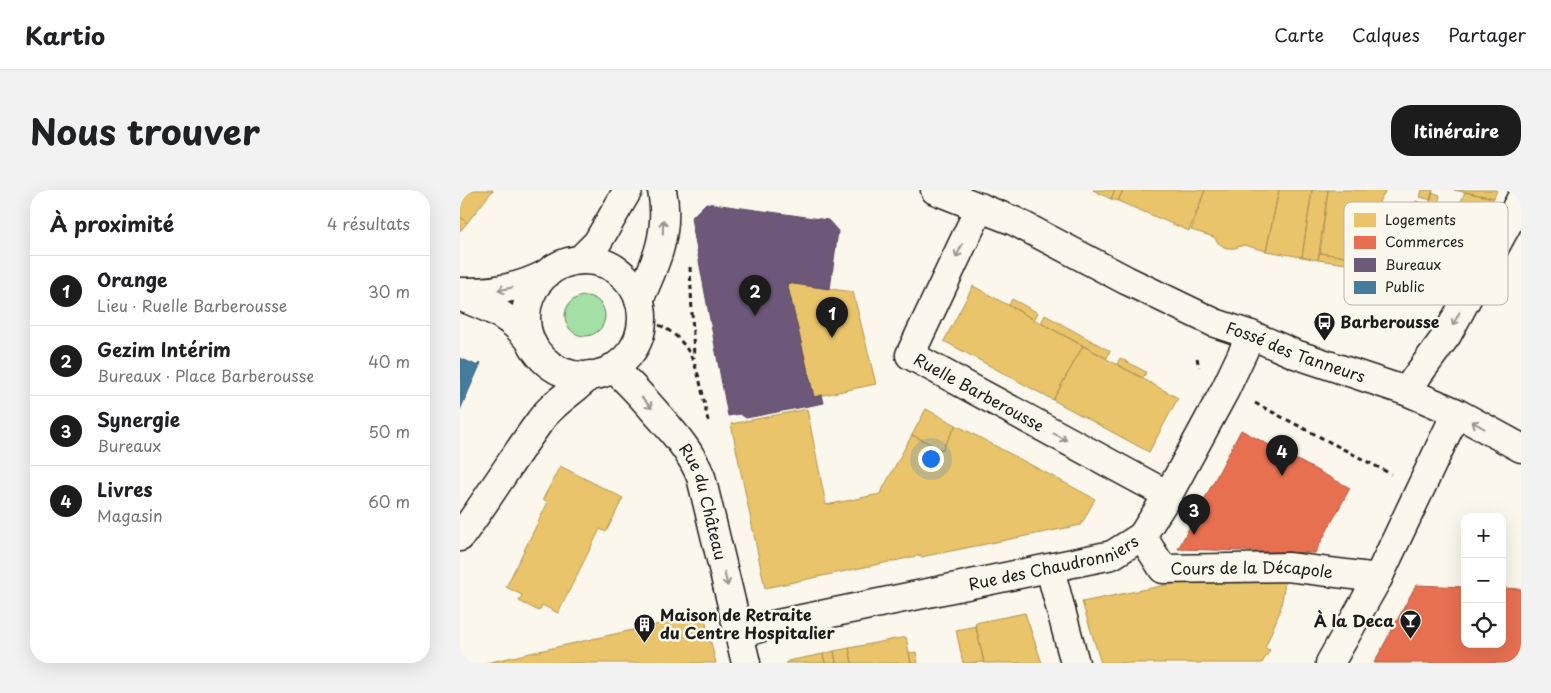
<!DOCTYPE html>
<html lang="fr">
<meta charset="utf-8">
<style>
body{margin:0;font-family:"Playpen Sans",sans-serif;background:#f2f2f2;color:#202124}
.controls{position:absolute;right:15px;bottom:15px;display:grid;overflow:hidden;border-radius:10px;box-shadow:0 5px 20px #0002}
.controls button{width:45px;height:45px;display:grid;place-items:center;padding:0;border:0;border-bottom:1px solid #e0e0e0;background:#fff;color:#202124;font:25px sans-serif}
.you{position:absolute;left:470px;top:268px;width:18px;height:18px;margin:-12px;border:4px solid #fff;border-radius:50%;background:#1a73e8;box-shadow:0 0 0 8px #1a73e833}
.badge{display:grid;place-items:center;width:32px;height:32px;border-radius:50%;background:#1c1c1c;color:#fff;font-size:16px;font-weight:700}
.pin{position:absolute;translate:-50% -41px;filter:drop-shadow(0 1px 2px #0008)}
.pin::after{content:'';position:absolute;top:26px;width:18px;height:15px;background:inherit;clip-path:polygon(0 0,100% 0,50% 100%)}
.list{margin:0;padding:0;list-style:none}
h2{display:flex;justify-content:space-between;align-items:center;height:65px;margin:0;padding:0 20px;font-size:21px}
h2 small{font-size:16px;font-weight:400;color:#757577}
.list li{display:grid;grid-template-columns:32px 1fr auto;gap:15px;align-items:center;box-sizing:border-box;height:70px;padding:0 20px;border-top:1px solid #e0e0e0}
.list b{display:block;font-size:19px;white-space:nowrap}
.list p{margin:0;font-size:16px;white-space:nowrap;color:#757577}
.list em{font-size:16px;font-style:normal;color:#757577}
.icon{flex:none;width:28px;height:28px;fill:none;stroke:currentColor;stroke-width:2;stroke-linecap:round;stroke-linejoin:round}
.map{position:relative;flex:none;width:1061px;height:473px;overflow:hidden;border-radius:20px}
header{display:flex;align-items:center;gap:30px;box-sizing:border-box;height:70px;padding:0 25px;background:#fff;border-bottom:1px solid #e0e0e0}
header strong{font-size:24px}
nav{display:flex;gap:28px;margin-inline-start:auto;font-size:18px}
.intro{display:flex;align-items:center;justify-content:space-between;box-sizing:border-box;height:120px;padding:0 30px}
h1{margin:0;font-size:35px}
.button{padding:12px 22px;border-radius:20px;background:#1c1c1c;color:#fff;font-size:18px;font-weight:700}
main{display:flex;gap:30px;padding:0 30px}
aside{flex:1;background:#fff;border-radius:20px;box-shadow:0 5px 20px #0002}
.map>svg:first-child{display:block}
.green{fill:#a4e0a6;stroke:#607e61}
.homes{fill:#e9c46a;stroke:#ac9253}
.shops{fill:#e76f51;stroke:#aa5641}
.offices{fill:#6d597a;stroke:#55475e}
.public{fill:#457b9d;stroke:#395e76}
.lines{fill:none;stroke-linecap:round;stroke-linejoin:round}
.pedestrian-casing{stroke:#1c1c1c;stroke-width:31}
.minor-casing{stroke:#1c1c1c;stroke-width:31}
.tertiary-casing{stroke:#1c1c1c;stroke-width:31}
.path{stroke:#1c1c1c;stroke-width:3;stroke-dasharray:5 4;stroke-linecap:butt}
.pedestrian{stroke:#fbf7ec;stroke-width:28}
.minor{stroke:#fbf7ec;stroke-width:28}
.tertiary{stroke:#fbf7ec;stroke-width:28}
.oneway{stroke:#97948e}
.labels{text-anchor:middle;stroke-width:5;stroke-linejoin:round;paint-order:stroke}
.poi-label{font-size:16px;font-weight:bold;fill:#1c1c1c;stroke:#fbf7ec;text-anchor:start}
.street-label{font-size:16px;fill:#1c1c1c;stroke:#fbf7ec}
.key{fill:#fbf7ec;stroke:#b8b5ae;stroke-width:1}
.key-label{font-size:14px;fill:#1c1c1c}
</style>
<header>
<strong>Kartio</strong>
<nav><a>Carte</a><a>Calques</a><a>Partager</a></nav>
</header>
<div class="intro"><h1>Nous trouver</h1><a class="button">Itinéraire</a></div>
<main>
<aside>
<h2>À proximité<small>4 résultats</small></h2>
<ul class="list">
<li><span class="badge">1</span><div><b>Orange</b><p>Lieu · Ruelle Barberousse</p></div><em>30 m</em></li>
<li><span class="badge">2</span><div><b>Gezim Intérim</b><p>Bureaux · Place Barberousse</p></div><em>40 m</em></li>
<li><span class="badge">3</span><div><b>Synergie</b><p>Bureaux</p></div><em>50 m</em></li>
<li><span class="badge">4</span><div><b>Livres</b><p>Magasin</p></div><em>60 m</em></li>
</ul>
</aside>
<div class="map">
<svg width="1061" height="473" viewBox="0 0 1061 473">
<rect width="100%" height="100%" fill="#fbf7ec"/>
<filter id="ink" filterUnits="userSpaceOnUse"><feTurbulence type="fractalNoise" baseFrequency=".02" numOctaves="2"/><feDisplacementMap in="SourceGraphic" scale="10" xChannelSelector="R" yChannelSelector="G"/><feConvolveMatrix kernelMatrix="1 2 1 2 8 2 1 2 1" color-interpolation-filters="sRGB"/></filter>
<g filter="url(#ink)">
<!-- green -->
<path class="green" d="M105 126a20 20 0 1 1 40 0a20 20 0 1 1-40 0Z"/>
<!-- homes -->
<path class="homes" d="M 0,0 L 33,0 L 7,33 L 0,26 Z
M 633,0 L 655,0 L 651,9 Z
M 655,0 L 663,0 L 658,11 L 651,9 Z
M 663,0 L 745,0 L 729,41 L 658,11 Z
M 745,0 L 819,0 L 806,61 L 784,55 L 775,58 L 766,58 L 758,53 L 754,47 L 731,40 Z
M 819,0 L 852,0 L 842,67 L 806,61 Z
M 852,0 L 868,0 L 858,70 L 842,67 Z
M 868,0 L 926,0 L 920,10 L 895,73 L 893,68 L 860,63 Z
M 962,0 L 973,0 L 971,10 L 960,7 Z
M 994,0 L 1037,0 L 1034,8 Z
M 972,2 L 980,5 L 977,18 L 969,15 Z
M 1005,2 L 1034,8 L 1020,33 L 998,19 Z
M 956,11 L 968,15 L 966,25 L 950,20 Z
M 0,26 L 7,33 L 0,41 Z
M 860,63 L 893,68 L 895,73 L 894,75 L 858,70 Z
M 327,93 L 393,102 L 416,194 L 354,207 Z
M 513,96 L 623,156 L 593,210 L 484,151 Z
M 552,109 L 578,123 L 574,130 L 549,115 Z
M 585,125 L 650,161 L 647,168 L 581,133 Z
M 623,156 L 718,208 L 689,262 L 593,210 Z
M 660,168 L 686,182 L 683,188 L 657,174 Z
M 347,219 L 366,315 L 420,304 L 452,245 L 482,260 L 496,235 L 635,309 L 621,335 L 461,367 L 461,365 L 448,368 L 305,398 L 271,234 Z
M 466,219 L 496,235 L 482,260 L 452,245 Z
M 100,276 L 163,308 L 146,342 L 140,339 L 98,423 L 82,415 L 79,421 L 59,411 L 62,405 L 46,397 L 88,312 L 83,309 Z
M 826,387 L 820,421 L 805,458 L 810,460 L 802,473 L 641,473 L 622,412 L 721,392 Z
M 565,423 L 582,473 L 524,473 L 515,433 Z
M 244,425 L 256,473 L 26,473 L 208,432 Z
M 516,436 L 524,472 L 503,473 L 496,440 Z
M 446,447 L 451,473 L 392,473 L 389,458 Z
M 389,458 L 392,473 L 376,473 L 374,461 Z
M 374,461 L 376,473 L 365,473 L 363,464 Z
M 456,462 L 458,473 L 451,473 L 449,463 Z
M 363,464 L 365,473 L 326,473 L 328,471 Z"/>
<!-- shops -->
<path class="shops" d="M 781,240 L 890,298 L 855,363 L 718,359 Z
M 956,395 L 1005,397 L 1005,454 L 1042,454 L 1042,398 L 1061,399 L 1061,473 L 914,473 Z"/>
<!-- offices -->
<path class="offices" d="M 246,13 L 368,30 L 378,41 L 370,99 L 327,93 L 354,207 L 362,205 L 364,213 L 286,228 L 280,224 L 268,226 L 231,28 Z"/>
<!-- public -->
<path class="public" d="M 0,168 L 18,176 L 20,172 L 21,173 L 0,220 Z"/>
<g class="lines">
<defs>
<g id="pedestrian">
<path id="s1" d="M 682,346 L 703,379 L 828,377 L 918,388"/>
<path d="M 590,379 L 615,473"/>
<path d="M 870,473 L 918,388 L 991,234"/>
</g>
<g id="minor">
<path id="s2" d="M 475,0 L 554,31 L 666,90 L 755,133 L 791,145 L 835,164 L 946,201 L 997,223 L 1061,258"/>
<path id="s3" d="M 520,17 L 450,165 L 708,305"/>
<path d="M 120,70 L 137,53 L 168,0"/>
<path d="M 179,110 C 196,73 210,42 202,0"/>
<path id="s4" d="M 152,178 C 167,189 179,204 191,217 C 210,239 230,259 241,287 L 286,473"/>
<path d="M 946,201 L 987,145 L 1061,9"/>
<path id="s5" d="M 280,444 L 303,437 L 652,365 L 682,346 L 708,305 L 765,200 L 791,145"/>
</g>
<path id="tertiary" d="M66 128a58 58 0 1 1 116 0a58 58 0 1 1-116 0Z
M 0,102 C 31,103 61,98 88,83
M 1,107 C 32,119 51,126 72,153
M 0,347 C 28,309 52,269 80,231 C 93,212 115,201 130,185"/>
</defs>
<!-- pedestrian casing -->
<use href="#pedestrian" class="pedestrian-casing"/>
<!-- minor casing -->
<use href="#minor" class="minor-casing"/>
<!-- tertiary casing -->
<use href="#tertiary" class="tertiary-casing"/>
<!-- path -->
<path class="path" d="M 230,77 L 234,168
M 199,135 C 238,153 240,194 248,231
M 737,168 L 739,177
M 795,213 L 931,284"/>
<!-- pedestrian -->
<use href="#pedestrian" class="pedestrian"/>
<!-- minor -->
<use href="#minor" class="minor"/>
<!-- tertiary -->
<use href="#tertiary" class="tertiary"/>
</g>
<!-- one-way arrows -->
<defs><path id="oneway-shaft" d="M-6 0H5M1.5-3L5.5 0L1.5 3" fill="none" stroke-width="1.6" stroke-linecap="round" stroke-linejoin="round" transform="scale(1.25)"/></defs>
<g class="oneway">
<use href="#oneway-shaft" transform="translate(203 37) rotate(-88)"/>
<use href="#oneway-shaft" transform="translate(499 61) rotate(116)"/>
<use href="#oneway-shaft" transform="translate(45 99) rotate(169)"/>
<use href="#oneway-shaft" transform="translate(996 129) rotate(118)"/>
<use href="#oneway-shaft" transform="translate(187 213) rotate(48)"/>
<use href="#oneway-shaft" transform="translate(1018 235) rotate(-151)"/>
<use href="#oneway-shaft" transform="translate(600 247) rotate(28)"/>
<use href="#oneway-shaft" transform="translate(266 389) rotate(76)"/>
</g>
</g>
<!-- icons -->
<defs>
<symbol id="bus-pin" viewBox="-11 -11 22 30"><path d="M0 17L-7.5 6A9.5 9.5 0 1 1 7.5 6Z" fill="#1c1c1c" stroke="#fbf7ec"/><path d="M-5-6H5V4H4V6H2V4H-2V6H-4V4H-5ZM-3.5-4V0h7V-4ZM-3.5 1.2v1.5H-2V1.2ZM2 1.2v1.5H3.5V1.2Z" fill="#fff"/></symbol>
<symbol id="bar-pin" viewBox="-11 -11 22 30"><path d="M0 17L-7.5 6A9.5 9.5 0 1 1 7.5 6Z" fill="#1c1c1c" stroke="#fbf7ec"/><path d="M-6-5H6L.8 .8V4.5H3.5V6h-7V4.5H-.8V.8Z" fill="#fff"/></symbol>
<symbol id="building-pin" viewBox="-11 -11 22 30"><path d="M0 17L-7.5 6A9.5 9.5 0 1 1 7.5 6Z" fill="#1c1c1c" stroke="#fbf7ec"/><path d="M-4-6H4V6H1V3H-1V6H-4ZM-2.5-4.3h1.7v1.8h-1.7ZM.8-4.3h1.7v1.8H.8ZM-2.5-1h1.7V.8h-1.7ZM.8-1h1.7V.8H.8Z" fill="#fff"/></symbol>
</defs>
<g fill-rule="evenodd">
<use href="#bus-pin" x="852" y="120" width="25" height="34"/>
<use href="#bar-pin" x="938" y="418" width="25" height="34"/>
<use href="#building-pin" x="172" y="422" width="25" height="34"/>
</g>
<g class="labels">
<!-- poi labels -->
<g class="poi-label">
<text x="880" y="138">Barberousse</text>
<text x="200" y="431">Maison de Retraite<tspan x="200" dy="18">du Centre Hospitalier</tspan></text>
<text x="934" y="437" text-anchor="end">À la Deca</text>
</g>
<!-- street labels -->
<g class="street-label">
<text dy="6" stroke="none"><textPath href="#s2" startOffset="396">Fossé des Tanneurs</textPath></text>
<text dy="6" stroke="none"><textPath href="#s3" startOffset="242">Ruelle Barberousse</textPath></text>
<text dy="6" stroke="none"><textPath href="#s4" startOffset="166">Rue du Château</textPath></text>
<text dy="6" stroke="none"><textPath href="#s5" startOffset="322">Rue des Chaudronniers</textPath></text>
<text dy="6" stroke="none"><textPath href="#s1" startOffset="128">Cours de la Décapole</textPath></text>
</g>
</g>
<!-- legend -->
<rect x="884" y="12" width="164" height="103" rx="8" class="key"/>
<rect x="894" y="23" width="22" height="14" fill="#e9c46a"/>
<rect x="894" y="46" width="22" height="13" fill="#e76f51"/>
<rect x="894" y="68" width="22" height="14" fill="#6d597a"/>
<rect x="894" y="91" width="22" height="13" fill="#457b9d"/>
<g class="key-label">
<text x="925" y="35">Logements</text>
<text x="925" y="57">Commerces</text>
<text x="925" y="80">Bureaux</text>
<text x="925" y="102">Public</text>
</g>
</svg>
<div class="controls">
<button>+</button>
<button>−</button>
<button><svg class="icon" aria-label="locate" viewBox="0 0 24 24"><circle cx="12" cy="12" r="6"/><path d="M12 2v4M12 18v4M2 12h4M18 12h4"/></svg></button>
</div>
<div class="you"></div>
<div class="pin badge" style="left:372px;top:148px">1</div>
<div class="pin badge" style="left:295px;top:126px">2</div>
<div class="pin badge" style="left:734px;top:345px">3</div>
<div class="pin badge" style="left:822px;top:286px">4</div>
</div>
</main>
